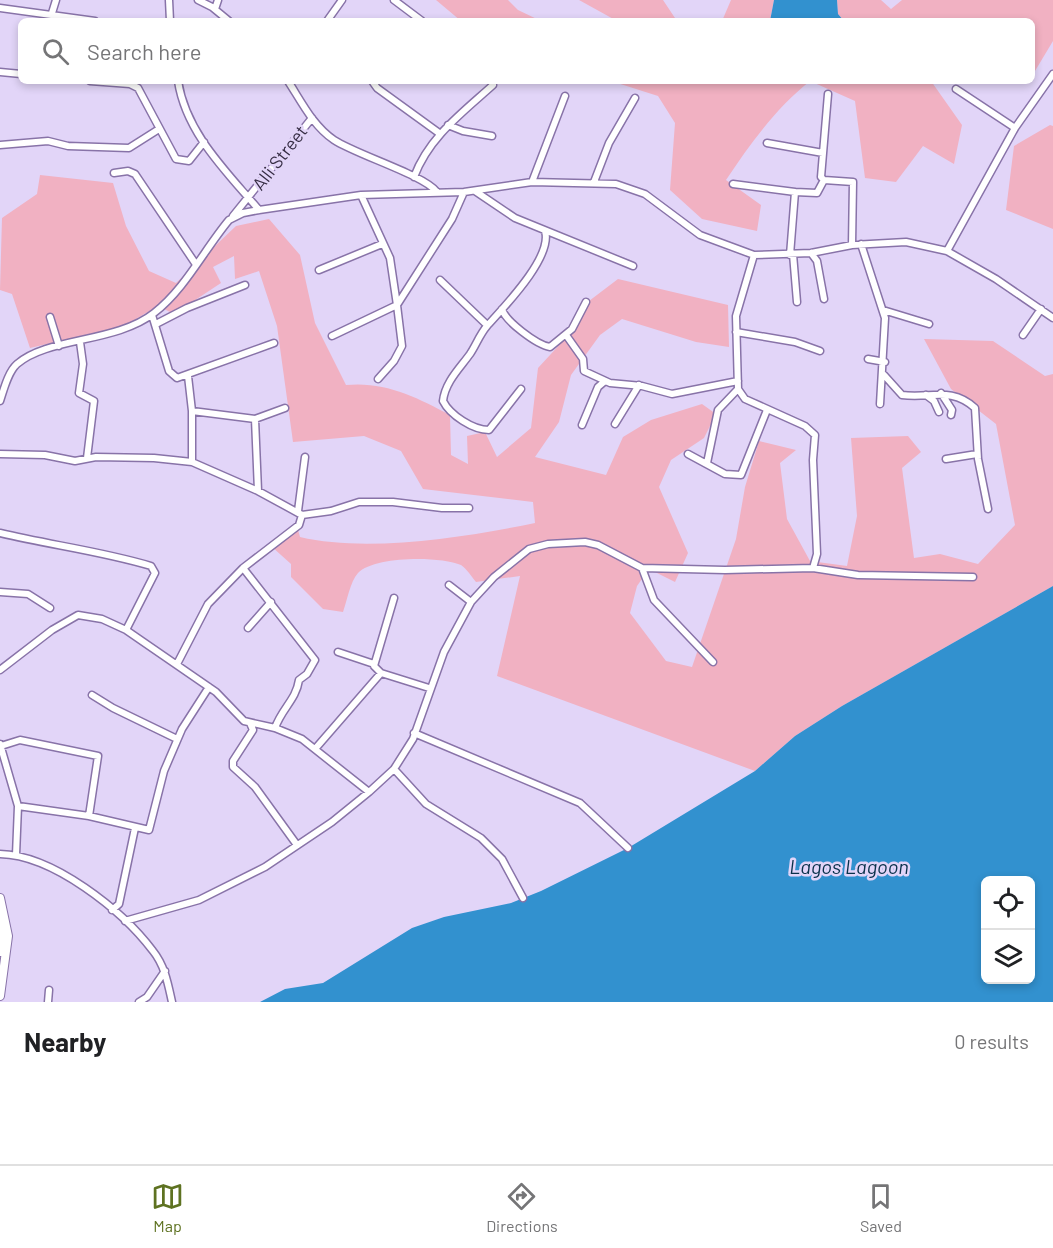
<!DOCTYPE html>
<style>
body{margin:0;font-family:Barlow,sans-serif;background:#f6f6f6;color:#202124}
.controls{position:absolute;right:18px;bottom:18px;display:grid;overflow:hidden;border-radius:9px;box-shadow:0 3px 9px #0003}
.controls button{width:54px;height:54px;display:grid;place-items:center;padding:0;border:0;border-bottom:2px solid #e0e0e0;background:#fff;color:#202124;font:30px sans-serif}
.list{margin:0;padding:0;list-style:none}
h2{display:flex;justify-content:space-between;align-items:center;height:78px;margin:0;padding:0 24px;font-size:26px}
h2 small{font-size:20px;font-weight:400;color:#757577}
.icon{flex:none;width:33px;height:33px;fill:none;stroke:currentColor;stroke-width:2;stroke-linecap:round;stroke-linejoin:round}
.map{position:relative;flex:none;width:1053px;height:1002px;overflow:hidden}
.search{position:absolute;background:#fff;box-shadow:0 3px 9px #0003;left:18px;right:18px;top:18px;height:66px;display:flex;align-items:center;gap:15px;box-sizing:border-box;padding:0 21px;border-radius:9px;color:#757577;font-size:22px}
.sheet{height:162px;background:#fff}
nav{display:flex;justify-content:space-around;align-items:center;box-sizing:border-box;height:84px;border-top:2px solid #e0e0e0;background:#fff;font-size:16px;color:#757577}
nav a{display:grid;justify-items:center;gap:3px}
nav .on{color:#5e7221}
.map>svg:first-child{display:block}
.green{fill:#f1b1c2}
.water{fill:#3291cf;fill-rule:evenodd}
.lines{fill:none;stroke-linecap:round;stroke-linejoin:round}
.minor-casing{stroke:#8873a8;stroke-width:9}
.major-casing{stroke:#8873a8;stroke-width:10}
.minor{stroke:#fff;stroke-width:6}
.major{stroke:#fff;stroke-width:8}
.labels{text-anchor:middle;stroke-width:5;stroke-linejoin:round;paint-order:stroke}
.street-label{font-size:18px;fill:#362d44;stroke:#e2d5f8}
.water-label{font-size:20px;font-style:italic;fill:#09314b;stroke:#e2d5f8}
</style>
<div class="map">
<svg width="1053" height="1002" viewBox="0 0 1053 1002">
<rect width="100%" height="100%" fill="#e2d5f8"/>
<!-- green -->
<path class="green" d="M 436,0 L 508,0 L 518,10 L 541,21 L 461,21 Z
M 579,0 L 663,0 L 677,21 L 617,21 Z
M 731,0 L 774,0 L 770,21 L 722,21 Z
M 837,0 L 881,0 L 891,9 L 902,0 L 1053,0 L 1053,41 L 1035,71 L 1032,70 L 1032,21 L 844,21 L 838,14 Z
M 611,81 L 810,81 C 776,108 750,144 726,180 L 761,205 L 757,231 L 702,219 L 670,190 L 675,123 L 658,96 Z
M 810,81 L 931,81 L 962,125 L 954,164 L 923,146 L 896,182 L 865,178 L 855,101 Z
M 1050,125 L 1053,126 L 1053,229 L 1006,210 L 1014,146 Z
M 40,175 L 113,183 L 126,226 L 149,271 L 176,283 L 236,226 L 269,219 L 300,255 L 315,323 L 346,385 C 384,381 417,397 450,415 L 451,455 L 468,464 L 467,436 L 485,432 L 497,457 L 531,428 L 538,368 L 562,342 L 589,301 L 618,279 L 728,305 L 729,347 L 696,342 L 622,319 L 600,335 L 571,375 L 559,422 L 535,457 L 606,475 L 623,437 L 651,420 L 702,404 L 716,414 L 704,438 L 671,460 L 659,487 L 688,553 L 675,582 L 649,569 L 637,586 L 630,613 L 666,661 L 692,667 L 736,539 L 745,487 L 759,441 L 796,450 L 780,463 L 787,519 L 810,561 L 847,566 L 857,516 L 851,438 L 908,436 L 921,452 L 902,468 L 914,558 L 940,554 L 978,564 L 1015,525 L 996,424 L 951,389 L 924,339 L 993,341 L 1045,376 L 1053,374 L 1053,586 L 842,706 L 795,736 L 755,771 L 497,676 L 520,576 L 476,582 C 472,577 466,568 461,565 C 440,556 374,556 358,573 C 350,582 347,601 343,612 L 323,609 L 291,577 L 291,564 L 271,546 L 297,526 L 300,537 C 367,553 467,537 535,523 L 533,502 L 423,489 L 401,451 L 364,436 L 293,442 L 277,326 L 259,271 L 235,279 L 234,256 L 213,267 L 221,283 L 174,314 L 158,306 L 124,326 L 30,348 L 12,294 L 0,290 L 2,218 L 37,194 Z"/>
<!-- water -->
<path class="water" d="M 774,0 L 837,0 L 838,14 L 844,21 L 770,21 Z
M 1053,586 L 1053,1002 L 260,1002 L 285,989 L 323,983 L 412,928 L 444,917 L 511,903 L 541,891 L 628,848 L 755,771 L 795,736 L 842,706 ZM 986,880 L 1030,880 L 1030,980 L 986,980 Z"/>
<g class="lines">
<defs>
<path id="minor" d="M 169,0 L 170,21
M 198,0 L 212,7 L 229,21
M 394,0 L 422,21
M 0,8 L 95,21
M 215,9 L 218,0
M 52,13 L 56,0
M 327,21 L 342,0
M 0,72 L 21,74
M 90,81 L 130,84 L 138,88 L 176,159 L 189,161 L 204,142
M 178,81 C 186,133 226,171 259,210
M 288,81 C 301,101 313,126 334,140 C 357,155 424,175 437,192
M 372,81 L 377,88 L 439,133
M 956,89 L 1015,128
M 448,125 L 463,131 L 492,136
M 767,143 L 823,153
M 0,145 L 48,141 L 68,146 L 129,148 L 159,129
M 114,173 L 128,171 L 135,174 L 195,263
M 414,177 C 429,137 462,113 493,85
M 824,180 L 853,182 L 852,245
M 532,182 L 565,96
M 594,182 L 609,143 L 635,98
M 733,184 L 795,192
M 475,191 L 515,218 L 633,266
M 233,216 L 312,118
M 861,244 L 885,318 L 880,404
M 947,251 L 1015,128 L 1053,74
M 811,253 L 817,261 L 824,299
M 793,254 L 797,302
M 754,255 L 736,316 L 738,389 L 745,399 L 805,426 L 815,435 L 813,460 L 817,554 L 813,568
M 790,255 L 795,192 L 817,193 L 824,180 L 821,177 L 828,94
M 319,270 L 382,244
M 440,280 L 487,325
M 502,309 C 505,321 537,345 550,347 L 572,329 L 586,302
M 883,310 L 929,324
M 152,315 L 169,371 L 177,378 L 274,343
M 50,317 L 59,346
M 156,324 L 187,308 L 245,285
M 736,332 L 795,342 L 820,351
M 566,335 L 583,359 L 584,371 L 610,383 L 642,386 L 672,394 L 738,381
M 1023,335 L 1041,309
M 332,336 L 397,305 L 390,258 L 361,195
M 80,342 L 83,364 L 79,393 L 94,401 L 87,458
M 868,359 L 885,362
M 884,375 L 902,395 C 930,399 951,386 975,408 L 978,459 L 988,509
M 188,376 L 192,411 L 192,462
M 378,379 L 394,361 L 402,346 L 397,305 L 452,219 L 464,192
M 521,389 L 489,430 C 473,430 450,415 443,401 C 445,382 460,368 470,354 C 476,345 480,334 487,326 C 504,307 553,257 545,231
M 941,393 L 952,410 L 951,415
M 926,395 L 934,401 L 939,412
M 0,401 C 4,389 8,372 17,364 C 48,337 116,343 154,313 C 185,289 204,250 229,220 L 243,213 L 259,210 L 361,195 L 464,192 L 532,182 L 616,184 L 645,194 L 700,235 L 754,255 L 811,253 L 852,245 L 906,242 L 947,251 L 996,279 L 1053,318
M 192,411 L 255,419 L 258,491
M 255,419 L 285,408
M 615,424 L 639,385
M 582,425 L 598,387 L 605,381
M 0,454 L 45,455 L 75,461 L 96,457 L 154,458 L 192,462 L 258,491 L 302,515
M 688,454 L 725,474 L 741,475 L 767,410
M 946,459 L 977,454
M 707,463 L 718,410 L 738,389
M 298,511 L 305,457
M 302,515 L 331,511 L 359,502 L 393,502 L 442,508 L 469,508
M 0,533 C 50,545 101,551 151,566 L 155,573 L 126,630
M 243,568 L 315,660 L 307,674 L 299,680 C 296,700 282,708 275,728
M 642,568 L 654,600 L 713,662
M 449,585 L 471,602
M 0,592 L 28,594 L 50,608
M 394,598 L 374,666 L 381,673 L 429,688
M 248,628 L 271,602
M 338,652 L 374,664
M 177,664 L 208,604 L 243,568 L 299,525 L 302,515
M 0,670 L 52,630 L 78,615 L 102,619 L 126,630 L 216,692 L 244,721 L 275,728 L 302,739 L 369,792
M 92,695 L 113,708 L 177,739
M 250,723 L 253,730 L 233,761 L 233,767 L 255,787 L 297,845
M 414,733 L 580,803 L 628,848
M 0,744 L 18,806 L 16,855
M 1,746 L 20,740 L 98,756 L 89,816
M 315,749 L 381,673
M 394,769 L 426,804 L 481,838 L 502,859 L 523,898
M 18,806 L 89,816 L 149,830 L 164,771 L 182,729 L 209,687
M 0,854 C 53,855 122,910 153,951 C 165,966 168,984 172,1002
M 112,910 L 119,904 L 135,828
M 125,921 L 199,900 L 265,867 L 332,822 L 369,792 L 394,769 L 413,739 L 444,652 L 471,602 L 494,577 L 529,549 L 548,544 L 585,542 L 598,545 L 642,568 L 725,570 L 813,568 L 858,575 L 973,577
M 48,1002 L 49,990
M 139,1002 L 147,997 L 165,971"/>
<path id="major" d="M 0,898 L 8,936 L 0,996
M 0,919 L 0,952"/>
</defs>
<!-- minor casing -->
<use href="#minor" class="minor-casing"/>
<!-- major casing -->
<use href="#major" class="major-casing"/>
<!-- minor -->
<use href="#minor" class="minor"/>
<!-- major -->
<use href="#major" class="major"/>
</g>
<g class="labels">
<!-- street labels -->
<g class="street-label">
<text transform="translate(280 158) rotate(-52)" y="6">Alli Street</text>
</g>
<!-- water labels -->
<g class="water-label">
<text x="849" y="874">Lagos Lagoon</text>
</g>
</g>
</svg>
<div class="controls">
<button><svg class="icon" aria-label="locate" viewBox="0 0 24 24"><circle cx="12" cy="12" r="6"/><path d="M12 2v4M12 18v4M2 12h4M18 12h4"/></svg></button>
<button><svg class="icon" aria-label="layers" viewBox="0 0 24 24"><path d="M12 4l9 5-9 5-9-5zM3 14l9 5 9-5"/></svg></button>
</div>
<div class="search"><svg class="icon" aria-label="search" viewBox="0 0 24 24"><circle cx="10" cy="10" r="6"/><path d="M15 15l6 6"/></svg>Search here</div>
</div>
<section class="sheet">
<h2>Nearby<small>0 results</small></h2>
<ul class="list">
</ul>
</section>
<nav>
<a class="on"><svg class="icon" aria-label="map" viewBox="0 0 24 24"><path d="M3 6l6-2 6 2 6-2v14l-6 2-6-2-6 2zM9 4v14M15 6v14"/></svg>Map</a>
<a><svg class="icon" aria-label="directions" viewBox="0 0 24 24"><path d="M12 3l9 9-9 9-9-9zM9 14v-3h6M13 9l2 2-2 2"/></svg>Directions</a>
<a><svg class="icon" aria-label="saved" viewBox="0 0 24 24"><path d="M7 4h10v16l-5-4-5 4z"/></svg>Saved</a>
</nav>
